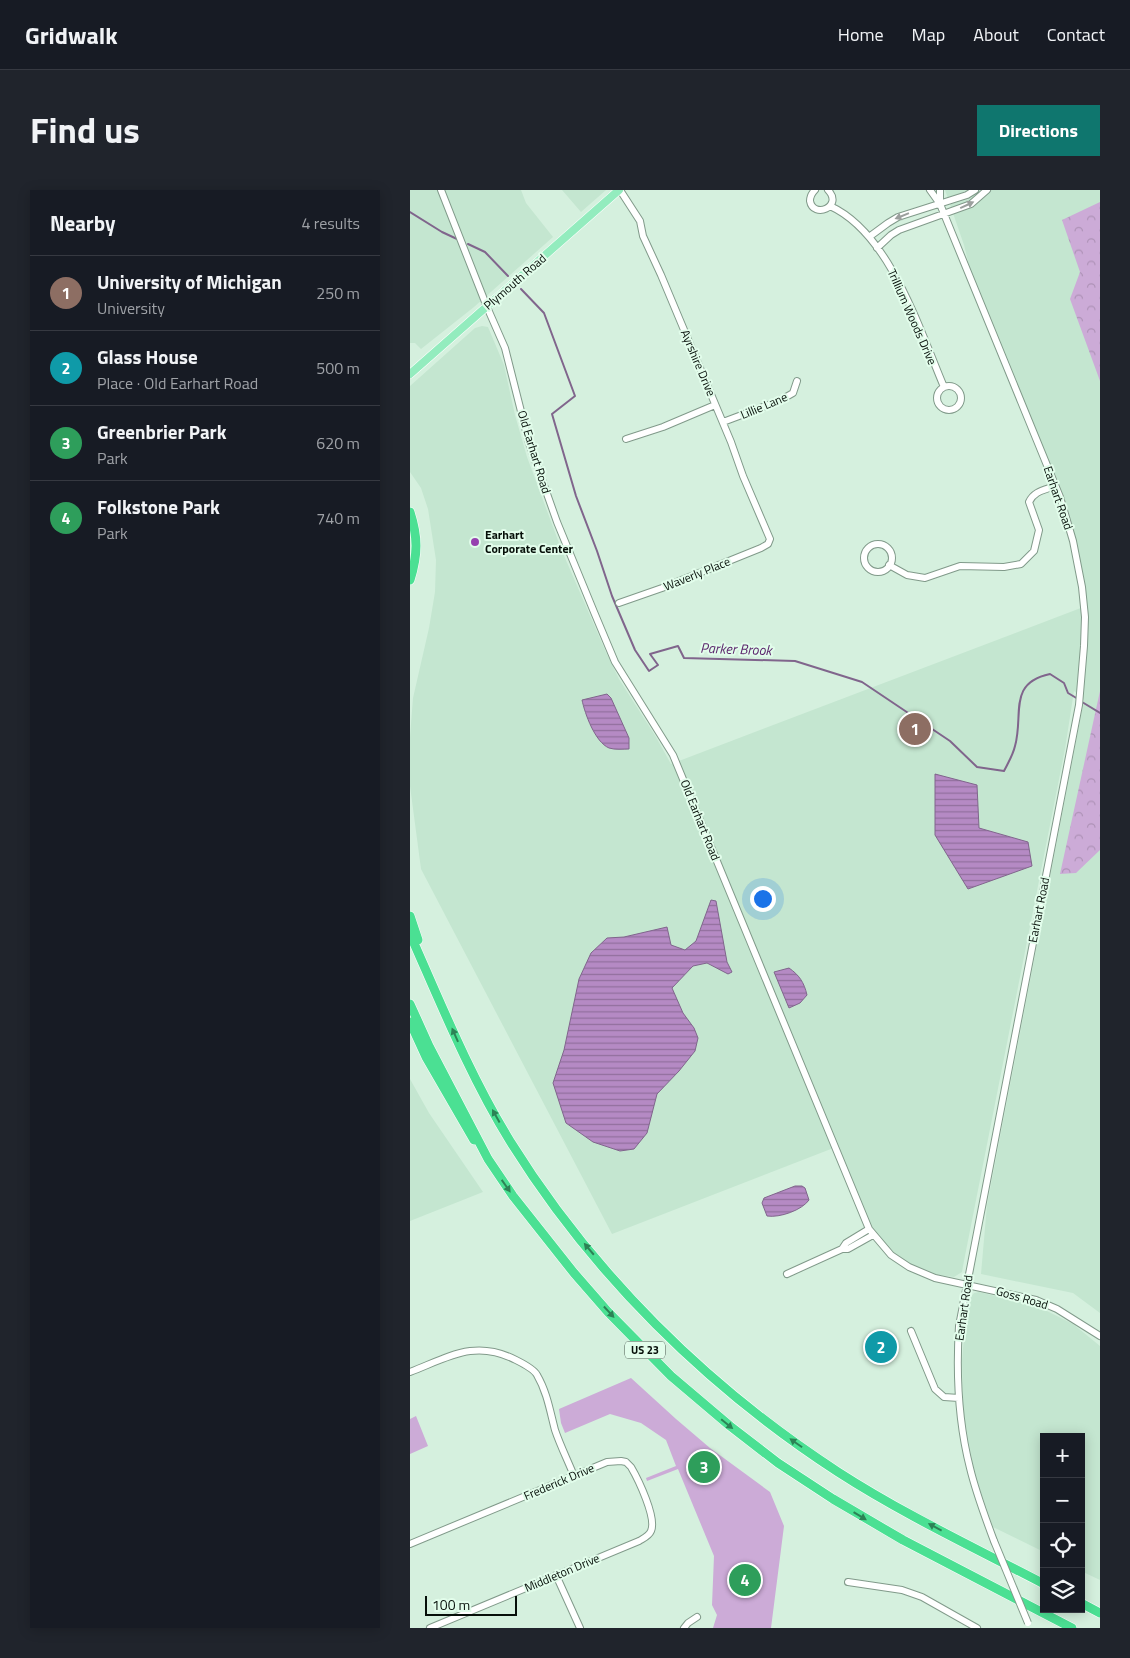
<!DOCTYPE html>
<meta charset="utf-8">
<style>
body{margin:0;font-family:"Titillium Web",sans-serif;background:#20242c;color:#f1f3f6}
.controls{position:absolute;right:15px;bottom:15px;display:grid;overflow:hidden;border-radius:0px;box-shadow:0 2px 12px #0003}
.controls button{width:45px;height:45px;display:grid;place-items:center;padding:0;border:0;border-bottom:1px solid #363941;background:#171b24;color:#f1f3f6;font:25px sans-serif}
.scale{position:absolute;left:15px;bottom:12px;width:92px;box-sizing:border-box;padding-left:5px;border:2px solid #060f09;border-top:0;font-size:14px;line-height:18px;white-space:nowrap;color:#060f09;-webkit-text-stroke:4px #e2fdeb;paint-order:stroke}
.you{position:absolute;left:352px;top:708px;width:18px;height:18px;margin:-12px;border:4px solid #fff;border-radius:50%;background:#1a73e8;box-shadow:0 0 0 8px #1a73e833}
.badge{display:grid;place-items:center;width:32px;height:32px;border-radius:50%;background:#0f766e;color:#fff;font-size:16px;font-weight:700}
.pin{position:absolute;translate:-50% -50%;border:2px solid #fff;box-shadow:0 1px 5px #0006}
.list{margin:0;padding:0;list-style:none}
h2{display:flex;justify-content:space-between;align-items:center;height:65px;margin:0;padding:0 20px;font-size:21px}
h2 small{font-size:16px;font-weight:400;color:#9ea1a6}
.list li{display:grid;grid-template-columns:32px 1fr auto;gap:15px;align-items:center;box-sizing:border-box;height:75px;padding:0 20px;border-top:1px solid #363941}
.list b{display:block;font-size:19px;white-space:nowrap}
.list p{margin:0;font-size:16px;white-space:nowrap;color:#9ea1a6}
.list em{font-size:16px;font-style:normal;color:#9ea1a6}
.icon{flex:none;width:28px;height:28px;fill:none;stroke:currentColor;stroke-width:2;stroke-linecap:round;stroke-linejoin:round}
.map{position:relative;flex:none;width:690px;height:1438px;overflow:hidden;border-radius:0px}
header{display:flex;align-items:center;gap:30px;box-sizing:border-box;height:70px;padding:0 25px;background:#171b24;border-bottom:1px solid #363941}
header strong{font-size:24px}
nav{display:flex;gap:28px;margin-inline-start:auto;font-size:18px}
.intro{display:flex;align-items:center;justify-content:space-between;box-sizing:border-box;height:120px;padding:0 30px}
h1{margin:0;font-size:35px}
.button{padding:12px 22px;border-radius:0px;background:#0f766e;color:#fff;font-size:18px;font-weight:700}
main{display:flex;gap:30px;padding:0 30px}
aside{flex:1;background:#171b24;border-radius:0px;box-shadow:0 2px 12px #0003}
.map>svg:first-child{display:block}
.built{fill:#c4e6d0}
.forest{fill:url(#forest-crowns)}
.park{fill:#ccabd7}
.water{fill:url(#water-rules);stroke:#80658c}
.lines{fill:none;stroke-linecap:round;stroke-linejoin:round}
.stream{stroke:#80658c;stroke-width:2}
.minor-casing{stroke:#819a8a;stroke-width:8}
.major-casing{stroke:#fff;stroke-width:9}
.highway-casing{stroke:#fff;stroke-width:10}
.minor{stroke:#fff;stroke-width:6}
.major{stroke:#93ecbe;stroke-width:8}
.highway{stroke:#4be093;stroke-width:9}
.minor-bridge-casing{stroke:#819a8a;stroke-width:8;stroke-linecap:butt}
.minor-bridge{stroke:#fff;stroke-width:6}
.oneway{fill:#9b9f9d}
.oneway2{fill:#2c8255}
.poi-dot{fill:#9641af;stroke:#e2fdeb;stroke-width:2}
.labels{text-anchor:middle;stroke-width:4;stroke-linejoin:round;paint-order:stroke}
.shield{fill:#e2fdeb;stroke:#48564d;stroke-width:1}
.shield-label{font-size:11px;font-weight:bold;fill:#060f09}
.street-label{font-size:12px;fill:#060f09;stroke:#e2fdeb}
.poi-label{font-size:12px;font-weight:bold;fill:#060f09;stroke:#e2fdeb;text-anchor:start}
.water-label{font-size:14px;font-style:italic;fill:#5b256c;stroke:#e2fdeb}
</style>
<header>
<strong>Gridwalk</strong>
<nav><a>Home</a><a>Map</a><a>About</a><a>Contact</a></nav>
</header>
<div class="intro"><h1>Find us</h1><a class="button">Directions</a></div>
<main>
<aside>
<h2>Nearby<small>4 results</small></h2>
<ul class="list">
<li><span class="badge" style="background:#8d6e63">1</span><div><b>University of Michigan</b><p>University</p></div><em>250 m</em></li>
<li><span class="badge" style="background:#0f9aa8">2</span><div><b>Glass House</b><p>Place · Old Earhart Road</p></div><em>500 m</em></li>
<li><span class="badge" style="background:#2e9e5b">3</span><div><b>Greenbrier Park</b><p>Park</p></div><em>620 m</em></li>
<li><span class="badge" style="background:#2e9e5b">4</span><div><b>Folkstone Park</b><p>Park</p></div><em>740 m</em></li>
</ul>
</aside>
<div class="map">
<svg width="690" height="1438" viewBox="0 0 690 1438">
<defs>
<pattern id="forest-crowns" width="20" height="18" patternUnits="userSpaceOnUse" patternTransform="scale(1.25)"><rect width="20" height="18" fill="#ccabd7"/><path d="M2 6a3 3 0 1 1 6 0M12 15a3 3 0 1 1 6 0" fill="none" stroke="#ae92b7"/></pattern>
<pattern id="water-rules" width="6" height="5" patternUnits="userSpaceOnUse" patternTransform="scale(1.25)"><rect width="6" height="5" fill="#b58ac4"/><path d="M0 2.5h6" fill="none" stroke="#916f9d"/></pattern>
</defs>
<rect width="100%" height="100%" fill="#d5f0de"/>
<!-- built -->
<path class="built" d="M 0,0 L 111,0 L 116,13 L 143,47 L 64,117 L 11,159 L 5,153 L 0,153 Z
M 152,0 L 196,0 L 171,22 Z
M 535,0 L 690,0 L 690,1123 L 663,1103 L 571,1084 L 577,1015 L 674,510 L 664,501 L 655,559 L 553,1076 L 552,1082 L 544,1087 L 523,1084 L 503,1076 L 487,1066 L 477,1056 L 463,1040 L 457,1030 L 426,957 L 202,1044 L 11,679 L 0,596 L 0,547 L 3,508 L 19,438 L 25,402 L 26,370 L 18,319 L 11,298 L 0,282 L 0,196 L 65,138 L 72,136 L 78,137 L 94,175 L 105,225 L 117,267 L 152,361 L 195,460 L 209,489 L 246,547 L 261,574 L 676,416 L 664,346 L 560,79 L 554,55 Z
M 0,889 L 19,923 L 73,1002 L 0,1031 Z
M 569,1102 L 623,1115 L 637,1121 L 663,1134 L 690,1156 L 690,1390 L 671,1381 L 671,1247 L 634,1247 L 634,1362 L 583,1337 L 564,1282 L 553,1220 L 552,1170 L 555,1136 L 560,1108 L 564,1103 Z"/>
<!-- forest -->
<path class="forest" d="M 690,12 L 690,191 L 660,109 L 670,82 L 652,30 Z
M 690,501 L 690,660 L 666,683 L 650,684 Z"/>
<!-- park -->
<path class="park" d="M 221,1188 L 266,1229 L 300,1258 L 360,1302 L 374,1336 L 361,1438 L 303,1438 L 307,1425 L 302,1415 L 304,1366 L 268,1279 L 237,1291 L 236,1288 L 266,1276 L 256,1250 L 231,1233 L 200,1224 L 155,1243 L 151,1233 L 149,1219 Z
M 6,1226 L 18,1256 L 0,1264 L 0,1229 Z"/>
<!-- water -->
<path class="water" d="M 197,504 L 201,508 L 219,548 L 219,559 C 213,559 205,560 199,558 C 185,552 175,524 172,510 Z
M 525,584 L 567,595 L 569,638 L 618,652 L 622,676 L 558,699 L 525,645 Z
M 301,710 L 306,711 L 317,772 L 322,782 L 318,784 L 297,773 L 283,776 L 262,798 L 273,823 L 284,838 L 288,848 L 285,861 L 269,881 L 247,904 L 237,943 L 224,959 L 210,961 L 183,952 L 156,933 L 143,893 L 154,860 L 169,789 L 181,763 L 197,748 L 214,747 L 257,737 L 261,755 L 275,760 L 286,751 Z
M 379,778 C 389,785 394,792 397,805 L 390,813 L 379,818 L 364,782 Z
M 385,996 L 392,996 L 395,998 L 399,1010 C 392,1020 370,1028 357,1026 L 352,1013 L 354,1008 Z"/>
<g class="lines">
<!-- stream -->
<path class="stream" d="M 0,22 L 32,42 L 47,49
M 58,54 L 75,62 L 98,86
M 111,99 L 134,123 L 165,206 L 142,224 L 166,306 L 187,361 L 202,406 L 225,460 L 239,481 L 248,475 L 240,464 L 268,456 L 274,468 L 385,471 L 452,492 L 540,551 L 567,577 L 594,581 C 598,573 603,565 605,556 C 614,525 597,493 640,484 L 654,493 L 658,503 L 668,509
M 672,512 L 690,523"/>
<defs>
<path id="minor" d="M 31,0 L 77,117 L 95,158 L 119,253 L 147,332 L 184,422 L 205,472 L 263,565 L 459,1039 L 481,1065 L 499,1077 L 525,1088 L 626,1110 L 647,1119 L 690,1146
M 405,0 C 402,3 400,6 400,11 C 403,29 434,17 418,0
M 520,0 L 530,14 L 650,307 L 663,351 L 672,397 L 675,427 L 674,456 L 669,515 L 549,1136 C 546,1184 548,1231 560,1278 C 566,1303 575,1327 584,1351
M 530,0 L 530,14
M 420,16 C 480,43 510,141 534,197
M 459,47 L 478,33 L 488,27 L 557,5 L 565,0
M 467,58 L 481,45 L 489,40 L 561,14 L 577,0
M527 208a12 12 0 1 1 24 0a12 12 0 1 1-24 0Z
M 313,232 L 369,211 L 383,203 L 387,191
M 216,249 L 253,237 L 305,215
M454 368a14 14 0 1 1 28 0a14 14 0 1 1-28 0Z
M 479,375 L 497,385 L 515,388 L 550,376 L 594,377 L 611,374 L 624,361 L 629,340 L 619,312 C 624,301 635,300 645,296
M 209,413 L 252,398 L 351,358 L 358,354 L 360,349 L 333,286 L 321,252 L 251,85 L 233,46 L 230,31 L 210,0
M 432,1059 L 436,1053 L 459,1039
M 377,1084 L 432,1059 L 438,1059 L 463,1045
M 501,1141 L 525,1199 L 534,1207 L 549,1208
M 0,1182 C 39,1167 65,1149 106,1170 C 112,1173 124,1179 127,1185 C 137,1202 140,1221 145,1240 C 150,1255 158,1271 164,1286
M 0,1354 L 197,1272 L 211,1271 L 216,1272 L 221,1277 C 228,1289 247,1328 241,1341 C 239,1346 234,1348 229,1351 L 20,1438
M 146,1385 L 170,1438
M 438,1392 L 492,1400 L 512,1407 L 567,1438
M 274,1438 L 278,1433 L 287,1427"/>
<path id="major" d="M 0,184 L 209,0"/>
<path id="highway" d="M 0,322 C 8,347 8,364 0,390
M 0,726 L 8,750
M 0,744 C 31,814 60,886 100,951 C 182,1083 297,1197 428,1282 C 493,1324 565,1358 634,1394
M 0,814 L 19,856 L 78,969 L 103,1006 L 164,1083 L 198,1122 L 261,1186 L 320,1236 L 368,1273 L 423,1309 L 493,1350 L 662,1438
M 0,832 L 16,867 L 64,950
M 671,1413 L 690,1423"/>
</defs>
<!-- minor casing -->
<use href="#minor" class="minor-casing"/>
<!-- major casing -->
<use href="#major" class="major-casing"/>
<!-- highway casing -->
<use href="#highway" class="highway-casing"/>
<!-- minor -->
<use href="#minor" class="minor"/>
<!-- major -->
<use href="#major" class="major"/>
<!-- highway -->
<use href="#highway" class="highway"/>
<defs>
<path id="minor-bridge" d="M 584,1351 L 618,1433"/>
</defs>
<!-- minor-bridge casing -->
<use href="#minor-bridge" class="minor-bridge-casing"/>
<!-- minor-bridge -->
<use href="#minor-bridge" class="minor-bridge"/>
</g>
<!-- one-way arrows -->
<defs><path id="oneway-solid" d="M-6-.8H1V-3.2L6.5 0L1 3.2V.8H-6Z" transform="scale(1.25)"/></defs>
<g class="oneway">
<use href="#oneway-solid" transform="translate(557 15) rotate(-25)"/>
<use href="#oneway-solid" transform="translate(492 26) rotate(158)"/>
</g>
<g class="oneway2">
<use href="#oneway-solid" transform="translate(45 845) rotate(-114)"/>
<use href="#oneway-solid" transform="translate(86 926) rotate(-119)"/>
<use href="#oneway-solid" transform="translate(96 996) rotate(55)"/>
<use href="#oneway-solid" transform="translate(179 1059) rotate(-130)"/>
<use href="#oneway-solid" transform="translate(199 1122) rotate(47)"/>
<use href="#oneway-solid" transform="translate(317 1234) rotate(39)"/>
<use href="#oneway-solid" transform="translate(386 1253) rotate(-145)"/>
<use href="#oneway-solid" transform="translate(450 1326) rotate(31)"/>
<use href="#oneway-solid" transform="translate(525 1337) rotate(-152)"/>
</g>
<!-- markers -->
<circle class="poi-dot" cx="65" cy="352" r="5"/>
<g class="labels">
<!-- shield labels -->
<rect class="shield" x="215" y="1151.5" width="40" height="17" rx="4"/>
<g class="shield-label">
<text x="235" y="1164">US 23</text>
</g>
<!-- street labels -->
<g class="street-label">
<text transform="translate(105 92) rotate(-41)" y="4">Plymouth Road</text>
<text transform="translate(502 127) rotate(66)" y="4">Trillium Woods Drive</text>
<text transform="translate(288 173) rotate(67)" y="4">Ayrshire Drive</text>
<text transform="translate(354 216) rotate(-23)" y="4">Lillie Lane</text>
<text transform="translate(124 262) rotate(73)" y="4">Old Earhart Road</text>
<text transform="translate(648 308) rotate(71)" y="4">Earhart Road</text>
<text transform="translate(287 384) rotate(-22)" y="4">Waverly Place</text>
<text transform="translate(290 630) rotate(68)" y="4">Old Earhart Road</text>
<text transform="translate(629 720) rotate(-79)" y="4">Earhart Road</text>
<text transform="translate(612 1108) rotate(16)" y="4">Goss Road</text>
<text transform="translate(554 1118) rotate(-82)" y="4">Earhart Road</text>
<text transform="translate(149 1292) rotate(-23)" y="4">Frederick Drive</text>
<text transform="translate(152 1383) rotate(-23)" y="4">Middleton Drive</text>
</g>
<!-- poi labels -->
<g class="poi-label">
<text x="75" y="349">Earhart<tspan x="75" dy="14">Corporate Center</tspan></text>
</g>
<!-- water labels -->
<g class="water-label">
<text transform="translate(326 459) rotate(2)" y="5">Parker Brook</text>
</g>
</g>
</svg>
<div class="controls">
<button>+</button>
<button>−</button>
<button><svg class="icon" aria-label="locate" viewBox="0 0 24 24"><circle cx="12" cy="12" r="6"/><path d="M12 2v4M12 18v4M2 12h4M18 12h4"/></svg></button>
<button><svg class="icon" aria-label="layers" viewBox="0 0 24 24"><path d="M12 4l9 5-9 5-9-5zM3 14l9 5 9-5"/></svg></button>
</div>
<div class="scale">100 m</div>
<div class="you"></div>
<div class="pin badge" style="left:505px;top:539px;background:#8d6e63">1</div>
<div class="pin badge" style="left:471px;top:1157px;background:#0f9aa8">2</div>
<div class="pin badge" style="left:294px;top:1277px;background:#2e9e5b">3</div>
<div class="pin badge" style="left:335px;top:1390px;background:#2e9e5b">4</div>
</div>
</main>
